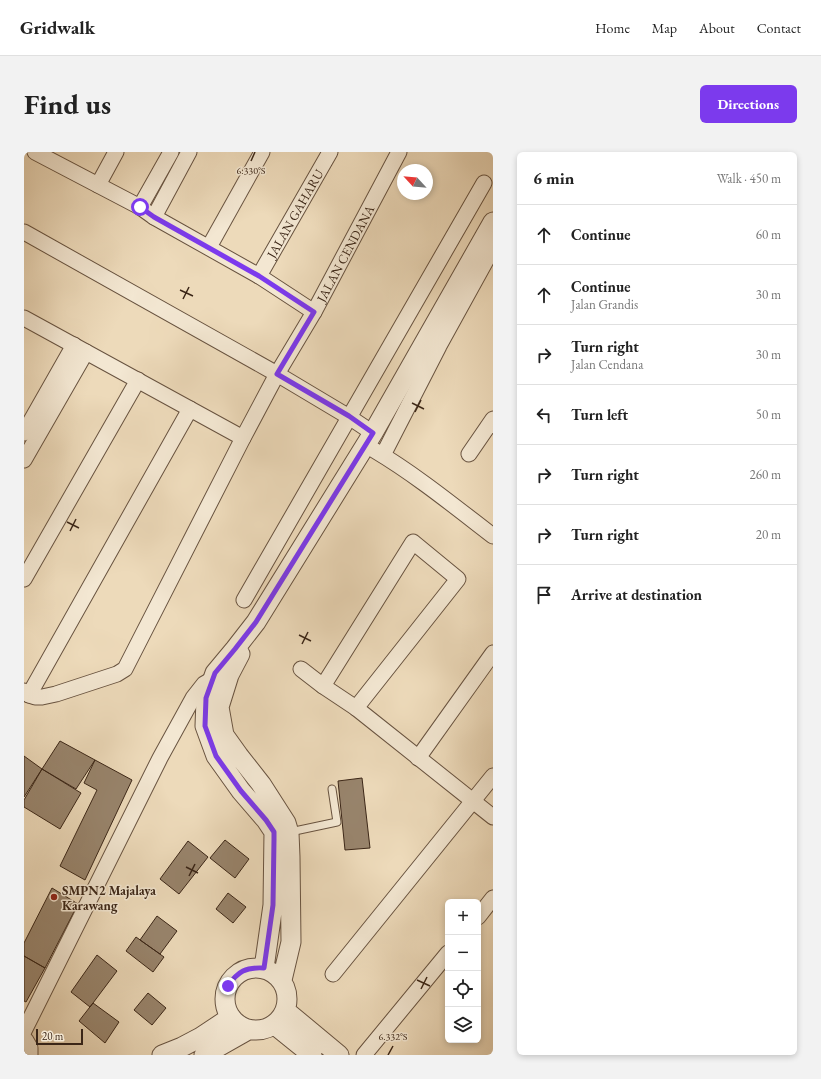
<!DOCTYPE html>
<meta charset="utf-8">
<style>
body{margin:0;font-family:"EB Garamond",serif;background:#f2f2f2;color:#222}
.controls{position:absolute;right:12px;bottom:12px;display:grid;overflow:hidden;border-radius:6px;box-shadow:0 2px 6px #0003}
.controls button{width:36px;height:36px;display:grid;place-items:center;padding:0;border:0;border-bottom:1px solid #e0e0e0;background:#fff;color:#222;font:20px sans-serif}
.compass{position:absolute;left:373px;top:12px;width:36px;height:36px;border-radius:50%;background:#fff;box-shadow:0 2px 6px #0003;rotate:296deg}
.scale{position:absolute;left:12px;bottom:10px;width:47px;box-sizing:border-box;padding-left:4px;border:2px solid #3b2617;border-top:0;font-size:11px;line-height:14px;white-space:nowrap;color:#3b2617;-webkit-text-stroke:3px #f3e7d2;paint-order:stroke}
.stop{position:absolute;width:12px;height:12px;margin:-9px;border:3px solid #7c3aed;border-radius:50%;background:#fff}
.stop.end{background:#7c3aed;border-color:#fff;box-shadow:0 1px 4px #0008}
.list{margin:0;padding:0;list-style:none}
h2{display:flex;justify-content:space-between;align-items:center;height:52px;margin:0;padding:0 16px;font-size:17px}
h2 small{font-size:13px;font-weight:400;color:#767676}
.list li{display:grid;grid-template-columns:26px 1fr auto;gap:12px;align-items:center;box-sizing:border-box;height:60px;padding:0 16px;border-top:1px solid #e0e0e0}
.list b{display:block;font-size:15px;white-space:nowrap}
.list p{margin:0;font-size:13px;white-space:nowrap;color:#767676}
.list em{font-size:13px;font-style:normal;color:#767676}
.icon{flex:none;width:22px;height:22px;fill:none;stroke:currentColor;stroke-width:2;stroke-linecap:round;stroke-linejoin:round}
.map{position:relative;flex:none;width:469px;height:903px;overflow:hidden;border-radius:6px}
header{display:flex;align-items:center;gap:24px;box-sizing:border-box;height:56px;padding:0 20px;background:#fff;border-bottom:1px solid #e0e0e0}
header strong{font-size:19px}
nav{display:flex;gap:22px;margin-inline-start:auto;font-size:14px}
.intro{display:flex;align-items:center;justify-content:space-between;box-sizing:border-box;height:96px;padding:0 24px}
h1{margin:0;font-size:28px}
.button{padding:10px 18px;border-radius:6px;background:#7c3aed;color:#fff;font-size:14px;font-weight:700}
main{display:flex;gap:24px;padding:0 24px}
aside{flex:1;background:#fff;border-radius:6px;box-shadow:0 2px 6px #0003}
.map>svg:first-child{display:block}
.building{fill:#98846c;stroke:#3b2617}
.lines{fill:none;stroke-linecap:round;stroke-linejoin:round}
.service-casing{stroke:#685340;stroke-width:9}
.minor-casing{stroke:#685340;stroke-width:17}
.tertiary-casing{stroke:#685340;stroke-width:21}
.service{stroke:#f3e7d2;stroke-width:7}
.minor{stroke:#f3e7d2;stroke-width:15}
.tertiary{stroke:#f3e7d2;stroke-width:19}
.route{stroke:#7c3aed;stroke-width:5}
.ticks{fill:none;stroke:#3b2617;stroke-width:1.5}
.poi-dot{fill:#8f2418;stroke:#f3e7d2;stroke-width:1.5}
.labels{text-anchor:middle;stroke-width:3;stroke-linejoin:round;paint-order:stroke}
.street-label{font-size:13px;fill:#3b2617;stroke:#f3e7d2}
.poi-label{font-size:13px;font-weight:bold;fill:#3b2617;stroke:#f3e7d2;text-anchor:start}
.ticks-label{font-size:10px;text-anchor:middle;fill:#3b2617;stroke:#f3e7d2;stroke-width:3;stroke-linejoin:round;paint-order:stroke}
</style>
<header>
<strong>Gridwalk</strong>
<nav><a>Home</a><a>Map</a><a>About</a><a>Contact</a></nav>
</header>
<div class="intro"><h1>Find us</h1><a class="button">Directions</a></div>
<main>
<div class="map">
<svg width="469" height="903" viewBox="0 0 469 903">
<rect width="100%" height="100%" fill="#eddaba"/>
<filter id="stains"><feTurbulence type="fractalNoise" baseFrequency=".005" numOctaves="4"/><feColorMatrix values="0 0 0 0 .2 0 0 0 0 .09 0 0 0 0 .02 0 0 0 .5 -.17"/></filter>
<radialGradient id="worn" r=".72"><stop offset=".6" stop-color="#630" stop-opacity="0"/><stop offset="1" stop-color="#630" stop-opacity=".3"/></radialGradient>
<!-- building -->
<path class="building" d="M 36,589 L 71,608 L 52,637 L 18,617 Z
M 0,604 L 18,617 L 0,645 Z
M 71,608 L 108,628 L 61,728 L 36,714 L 73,638 L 60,631 Z
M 18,617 L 57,641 L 36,677 L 0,655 L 0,648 Z
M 338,626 L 346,696 L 321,698 L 314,629 Z
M 201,688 L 225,707 L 211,726 L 186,706 Z
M 164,689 L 184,705 L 155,742 L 136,727 Z
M 28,736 L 54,752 L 21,816 L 0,804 L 0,791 Z
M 204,741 L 222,755 L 209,771 L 192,757 Z
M 133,764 L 153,779 L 136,802 L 116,788 Z
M 112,785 L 140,805 L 129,820 L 102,799 Z
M 73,803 L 93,819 L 66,855 L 47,840 Z
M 0,804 L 21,816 L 2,850 L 0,849 Z
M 124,841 L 142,856 L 128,873 L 110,858 Z
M 69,851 L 95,870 L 81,891 L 55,869 Z"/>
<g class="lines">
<defs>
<path id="service" d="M 266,680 L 313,670 L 308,637"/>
<g id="minor">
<path d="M 11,0 L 116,55 L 130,65 L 235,124 L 290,160"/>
<path d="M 74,33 L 92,0"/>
<path d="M 116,55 L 147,0"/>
<path d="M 130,65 L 165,0"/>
<path d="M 0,80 L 253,222 L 325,265 L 349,281"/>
<path d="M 185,95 L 238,0"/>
<path id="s1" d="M 235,124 L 306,0"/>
<path d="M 0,166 L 219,286"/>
<path d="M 0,281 L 50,193"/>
<path d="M 350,298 C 392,323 430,354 469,384"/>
<path d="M 445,302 L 469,267"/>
<path d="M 359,303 L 415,194 L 469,96"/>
<path d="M 0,308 L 62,200"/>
<path d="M 0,427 L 114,228"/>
<path d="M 220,448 L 460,31"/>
<path d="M 277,517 L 299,534 L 332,556 L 469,665"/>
<path d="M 299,534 L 389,390 L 434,427 L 332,556"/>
<path id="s2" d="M 0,539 L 5,543 L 11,545 L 18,545 L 32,542 L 93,522 L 101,517 L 219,286 L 253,222 L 290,160 L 375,0"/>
<path d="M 5,543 L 166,257"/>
<path d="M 394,606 L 469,501"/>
<path d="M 454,765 L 469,746"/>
<path d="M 309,822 L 469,624"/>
<path d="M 0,879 L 136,606 L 169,546 L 180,532 L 187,528 L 189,525"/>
<path d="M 340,903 L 424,801"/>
</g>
<path id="tertiary" d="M 216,502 L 205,523 L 195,555 L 200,583 L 215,604 L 237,632 L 262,671 L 265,681 L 266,705 L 267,790 L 258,828
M201 847a31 31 0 1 1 62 0a31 31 0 1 1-62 0Z
M 240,816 L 249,753 L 250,680 L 242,668 L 217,639 L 192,604 L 181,574 L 182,547 L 191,521 L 211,497 L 232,470 L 349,281 L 469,70
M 262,859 L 315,903
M 251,873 L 288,903
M 0,889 L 4,896 L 4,903
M 138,903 L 158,895 L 177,885 L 207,865
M 180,903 L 224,878"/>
</defs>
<!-- service casing -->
<use href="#service" class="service-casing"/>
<!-- minor casing -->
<use href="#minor" class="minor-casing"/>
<!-- tertiary casing -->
<use href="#tertiary" class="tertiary-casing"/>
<!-- service -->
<use href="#service" class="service"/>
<!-- minor -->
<use href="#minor" class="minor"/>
<!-- tertiary -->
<use href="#tertiary" class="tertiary"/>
</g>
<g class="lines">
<!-- route -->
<path class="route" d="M 116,55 L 130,65 L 235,124 L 290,160 L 253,222 L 325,264 L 349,281 L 232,470 L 211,497 L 191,521 L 182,546 L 181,574 L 192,604 L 217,639 L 242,668 L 250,680 L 250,687 L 249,753 L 240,816 C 222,815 214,819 204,834"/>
</g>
<!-- ticks -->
<path class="ticks" d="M 227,9 L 231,0M 156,138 L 169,144M 159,147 L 165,135M 388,251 L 400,257M 391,260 L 397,248M 43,370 L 55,376M 46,379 L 52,367M 275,483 L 287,489M 278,492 L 284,480M 162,715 L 174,721M 165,724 L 171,712M 393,828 L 406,834M 397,837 L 403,825M 364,903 L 369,894"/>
<!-- markers -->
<circle class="poi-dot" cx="30" cy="745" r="4"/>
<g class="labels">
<!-- street labels -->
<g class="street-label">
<text dy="5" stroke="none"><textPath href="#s1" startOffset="72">JALAN GAHARU</textPath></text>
<text dy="5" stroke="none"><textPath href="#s2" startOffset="578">JALAN CENDANA</textPath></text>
</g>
<!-- poi labels -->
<g class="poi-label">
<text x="38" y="743">SMPN2 Majalaya<tspan x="38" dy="15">Karawang</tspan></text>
</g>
</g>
<g class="ticks-label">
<text x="227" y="22">6.330°S</text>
<text x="369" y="888">6.332°S</text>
</g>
<rect width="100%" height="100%" filter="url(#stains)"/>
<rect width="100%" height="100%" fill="url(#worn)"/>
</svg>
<div class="controls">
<button>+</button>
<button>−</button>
<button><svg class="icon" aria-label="locate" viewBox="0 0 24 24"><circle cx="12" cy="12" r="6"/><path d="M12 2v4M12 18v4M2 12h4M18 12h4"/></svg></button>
<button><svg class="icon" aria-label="layers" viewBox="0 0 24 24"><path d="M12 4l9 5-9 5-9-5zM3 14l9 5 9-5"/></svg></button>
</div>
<svg class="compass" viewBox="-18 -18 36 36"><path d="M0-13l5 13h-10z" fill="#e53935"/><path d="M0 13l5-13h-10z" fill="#767676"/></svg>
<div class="scale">20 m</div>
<div class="stop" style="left:116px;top:55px"></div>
<div class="stop end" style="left:204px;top:834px"></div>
</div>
<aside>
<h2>6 min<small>Walk · 450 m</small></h2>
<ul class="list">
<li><svg class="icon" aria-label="ahead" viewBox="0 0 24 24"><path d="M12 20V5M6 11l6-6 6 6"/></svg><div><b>Continue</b></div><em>60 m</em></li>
<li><svg class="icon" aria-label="ahead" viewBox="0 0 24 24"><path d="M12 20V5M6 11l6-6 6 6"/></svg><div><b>Continue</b><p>Jalan Grandis</p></div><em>30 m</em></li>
<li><svg class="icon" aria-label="right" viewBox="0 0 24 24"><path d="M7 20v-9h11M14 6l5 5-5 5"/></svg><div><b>Turn right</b><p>Jalan Cendana</p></div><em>30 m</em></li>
<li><svg class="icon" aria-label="left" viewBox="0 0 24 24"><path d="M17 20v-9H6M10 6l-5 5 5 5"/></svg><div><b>Turn left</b></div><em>50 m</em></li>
<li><svg class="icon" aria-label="right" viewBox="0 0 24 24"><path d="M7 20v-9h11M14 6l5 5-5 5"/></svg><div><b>Turn right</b></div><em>260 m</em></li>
<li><svg class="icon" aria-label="right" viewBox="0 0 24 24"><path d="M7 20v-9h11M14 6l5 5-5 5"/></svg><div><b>Turn right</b></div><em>20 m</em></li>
<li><svg class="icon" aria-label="arrive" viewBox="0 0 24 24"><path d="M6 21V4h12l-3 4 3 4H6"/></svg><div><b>Arrive at destination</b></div></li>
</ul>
</aside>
</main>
